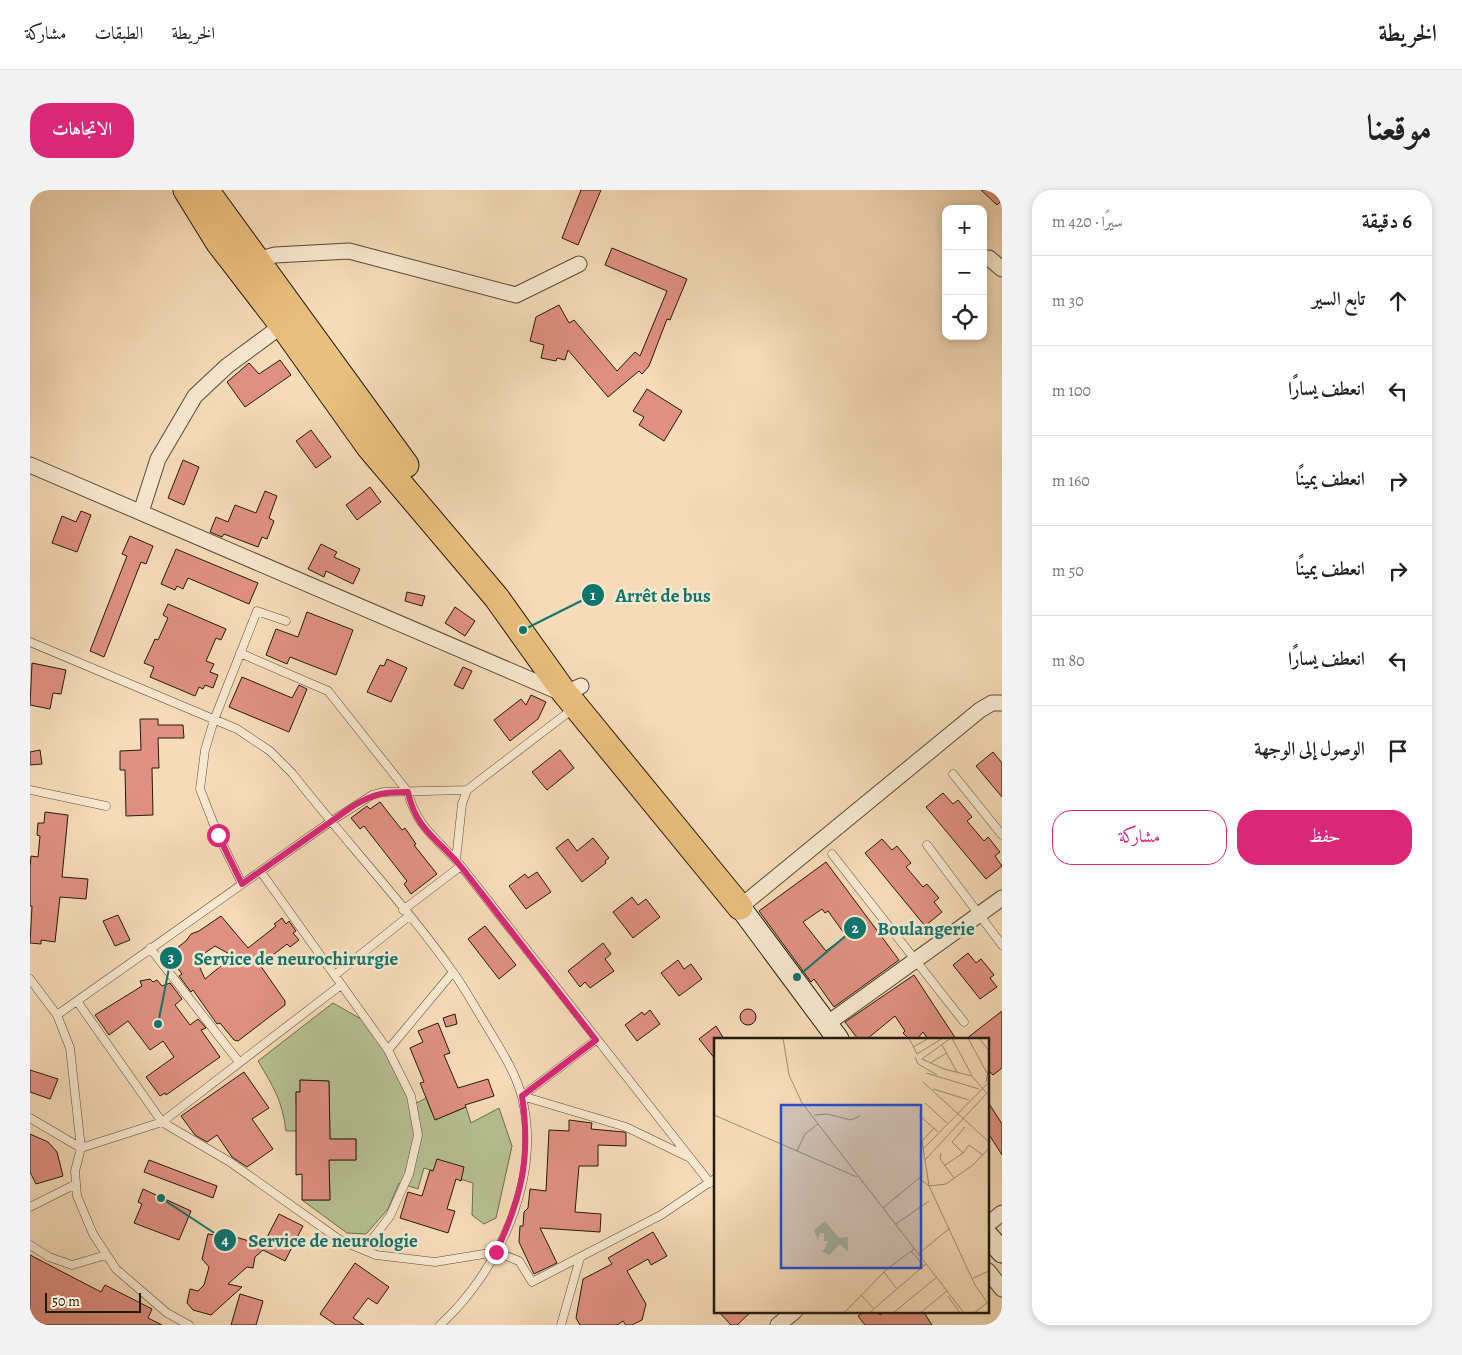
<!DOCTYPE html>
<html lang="ar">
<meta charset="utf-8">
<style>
body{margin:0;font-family:Alegreya,Amiri,serif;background:#f2f2f2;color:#222;direction:rtl}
.controls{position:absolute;right:15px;top:15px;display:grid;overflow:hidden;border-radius:10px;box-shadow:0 2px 8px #0003}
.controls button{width:45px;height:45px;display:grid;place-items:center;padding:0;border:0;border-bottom:1px solid #e0e0e0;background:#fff;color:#222;font:25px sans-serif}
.scale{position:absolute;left:15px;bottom:12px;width:96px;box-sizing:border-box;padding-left:5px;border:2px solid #231a0e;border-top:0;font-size:14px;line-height:18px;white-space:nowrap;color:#231a0e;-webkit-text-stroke:4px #f8e8d0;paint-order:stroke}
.stop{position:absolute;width:15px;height:15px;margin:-11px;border:4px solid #db2777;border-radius:50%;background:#fff}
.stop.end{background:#db2777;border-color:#fff;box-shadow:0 1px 5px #0008}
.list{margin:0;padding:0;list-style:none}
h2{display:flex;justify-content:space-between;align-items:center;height:65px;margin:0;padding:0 20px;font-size:21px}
h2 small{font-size:16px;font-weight:400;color:#767676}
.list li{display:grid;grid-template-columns:32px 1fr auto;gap:15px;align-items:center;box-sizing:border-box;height:90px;padding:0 20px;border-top:1px solid #e0e0e0}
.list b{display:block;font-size:19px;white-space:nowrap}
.list em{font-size:16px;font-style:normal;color:#767676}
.actions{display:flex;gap:10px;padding:15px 20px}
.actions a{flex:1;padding:11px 0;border:1px solid #db2777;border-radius:20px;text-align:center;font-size:18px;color:#db2777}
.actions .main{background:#db2777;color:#fff}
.icon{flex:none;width:28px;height:28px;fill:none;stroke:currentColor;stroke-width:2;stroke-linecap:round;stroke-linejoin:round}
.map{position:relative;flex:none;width:972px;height:1135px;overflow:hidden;direction:ltr;border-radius:20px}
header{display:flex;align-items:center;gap:30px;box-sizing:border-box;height:70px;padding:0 25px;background:#fff;border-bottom:1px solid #e0e0e0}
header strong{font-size:24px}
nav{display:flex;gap:28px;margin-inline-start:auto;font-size:18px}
.intro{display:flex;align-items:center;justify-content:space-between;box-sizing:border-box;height:120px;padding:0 30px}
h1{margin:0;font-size:35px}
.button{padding:12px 22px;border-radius:20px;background:#db2777;color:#fff;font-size:18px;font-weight:700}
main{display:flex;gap:30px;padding:0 30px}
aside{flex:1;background:#fff;border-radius:20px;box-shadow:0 2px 8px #0003}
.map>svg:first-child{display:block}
.green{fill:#b6c193;stroke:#6c6e50}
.building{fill:#e09082;stroke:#231a0e;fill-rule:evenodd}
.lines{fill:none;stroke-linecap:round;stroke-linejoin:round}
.service-casing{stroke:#584a38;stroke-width:9}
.minor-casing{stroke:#584a38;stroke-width:17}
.secondary-casing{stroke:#231a0e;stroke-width:23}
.trunk-casing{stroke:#231a0e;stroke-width:27}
.service{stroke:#f8e8d0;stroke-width:8}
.minor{stroke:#f8e8d0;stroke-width:15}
.secondary{stroke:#f8e8d0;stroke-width:21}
.trunk{stroke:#eabe7c;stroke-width:25}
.route{stroke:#db2777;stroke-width:6}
.inset-road{fill:none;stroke:#a18e73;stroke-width:1}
.view{fill:#1d4ed8;fill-opacity:0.15;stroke:#1d4ed8;stroke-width:2.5}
.inset-edge{fill:none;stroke:#231a0e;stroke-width:2.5}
.leader{fill:none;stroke:#0f766e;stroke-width:2}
.callout-dot{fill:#0f766e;stroke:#f8e8d0;stroke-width:2}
.mark-label{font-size:15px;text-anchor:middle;font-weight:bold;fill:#fff}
.callout-label{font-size:19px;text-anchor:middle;font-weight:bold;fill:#0f766e;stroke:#f8e8d0;stroke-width:5;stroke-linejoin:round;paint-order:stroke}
</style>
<header>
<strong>الخريطة</strong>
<nav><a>الخريطة</a><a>الطبقات</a><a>مشاركة</a></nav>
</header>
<div class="intro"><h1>موقعنا</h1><a class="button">الاتجاهات</a></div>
<main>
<aside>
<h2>6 دقيقة<small>سيرًا · 420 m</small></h2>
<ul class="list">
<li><svg class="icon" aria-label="ahead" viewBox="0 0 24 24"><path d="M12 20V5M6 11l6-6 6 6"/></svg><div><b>تابع السير</b></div><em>30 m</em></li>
<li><svg class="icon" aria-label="left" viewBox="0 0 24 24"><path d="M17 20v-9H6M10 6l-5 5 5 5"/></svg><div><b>انعطف يسارًا</b></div><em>100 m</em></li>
<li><svg class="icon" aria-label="right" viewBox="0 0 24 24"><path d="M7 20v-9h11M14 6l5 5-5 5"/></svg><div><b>انعطف يمينًا</b></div><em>160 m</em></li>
<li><svg class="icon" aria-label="right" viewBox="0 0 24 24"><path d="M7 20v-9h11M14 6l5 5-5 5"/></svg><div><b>انعطف يمينًا</b></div><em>50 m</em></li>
<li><svg class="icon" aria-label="left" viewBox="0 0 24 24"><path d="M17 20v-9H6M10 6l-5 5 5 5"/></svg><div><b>انعطف يسارًا</b></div><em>80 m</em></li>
<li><svg class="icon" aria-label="arrive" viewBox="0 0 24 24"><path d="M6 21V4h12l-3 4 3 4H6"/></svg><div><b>الوصول إلى الوجهة</b></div></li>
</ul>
<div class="actions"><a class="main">حفظ</a><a>مشاركة</a></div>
</aside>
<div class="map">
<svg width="972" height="1135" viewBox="0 0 972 1135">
<rect width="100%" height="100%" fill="#f5dbb7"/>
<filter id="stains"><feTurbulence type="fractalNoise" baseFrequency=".004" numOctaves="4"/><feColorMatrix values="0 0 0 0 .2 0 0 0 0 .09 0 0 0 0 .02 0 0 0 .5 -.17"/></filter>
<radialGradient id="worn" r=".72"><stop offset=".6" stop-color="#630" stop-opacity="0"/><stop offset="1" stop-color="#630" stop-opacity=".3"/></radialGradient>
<!-- green -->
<path class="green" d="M 303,813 L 338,833 L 358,860 L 383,915 L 396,908 L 405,930 L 436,917 L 441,933 L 469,918 L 482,956 L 466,1028 L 454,1034 L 442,1025 L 443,993 L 394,978 L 388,999 L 369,993 L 358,1019 L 336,1044 L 317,1043 L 272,1010 L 300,1010 L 299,970 L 326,970 L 326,949 L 300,949 L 299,891 L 270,890 L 270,902 L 266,902 L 266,915 L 271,915 L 266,941 L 256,941 C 252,910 244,898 228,871 Z"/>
<!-- building -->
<path class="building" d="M 551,0 L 571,0 L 548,55 L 532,48 Z
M 951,0 L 972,0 L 972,10 L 967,15 Z
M 582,58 L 657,89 L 640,130 L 637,129 L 619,176 L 612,184 L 609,181 L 578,207 L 538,160 L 535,170 L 527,168 L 526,171 L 511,168 L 514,155 L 500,151 L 506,127 L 529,115 L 539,133 L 544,130 L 587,181 L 605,162 L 610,166 L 637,101 L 575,75 Z
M 250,170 L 261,185 L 215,217 L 197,192 L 219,173 L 229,184 Z
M 617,199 L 652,221 L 634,251 L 609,235 L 614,227 L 603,221 Z
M 281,240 L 301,267 L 286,278 L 266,251 Z
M 153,270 L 169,277 L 154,315 L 138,308 Z
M 340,297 L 351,312 L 327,330 L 316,315 Z
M 235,301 L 247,306 L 239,328 L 244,331 L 237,349 L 232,347 L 228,357 L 194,344 L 192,347 L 180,342 L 186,327 L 198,332 L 205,315 L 226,323 Z
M 51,321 L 61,325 L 47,362 L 22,353 L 32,326 L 46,332 Z
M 100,346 L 123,356 L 116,374 L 111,372 L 74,467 L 60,461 L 97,366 L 92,364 Z
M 291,354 L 307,362 L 304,367 L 330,379 L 323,394 L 296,381 L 294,387 L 278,379 Z
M 146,359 L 228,393 L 219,414 L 158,388 L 153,399 L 147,396 L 145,400 L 131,394 Z
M 377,402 L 395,406 L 392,416 L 375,411 Z
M 138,414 L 196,439 L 191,450 L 186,448 L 176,471 L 184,474 L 180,482 L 188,485 L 183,498 L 175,495 L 173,499 L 169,497 L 165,506 L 120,487 L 124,477 L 114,473 L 125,449 L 128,450 L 138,428 L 133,425 Z
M 425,417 L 445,431 L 435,446 L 415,433 Z
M 277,422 L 323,440 L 306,485 L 260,467 L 257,474 L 236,465 L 246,439 L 268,447 Z
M 357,469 L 377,478 L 361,512 L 337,502 L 350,475 L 354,476 Z
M 2,473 L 36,480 L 31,504 L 23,503 L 20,519 L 0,515 Z
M 433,477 L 442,481 L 433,499 L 424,495 Z
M 212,487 L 262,508 L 269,495 L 277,499 L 259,542 L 199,517 Z
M 501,505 L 516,512 L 508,529 L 480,551 L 464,530 L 491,509 L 496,515 Z
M 110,529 L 128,529 L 128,535 L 153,535 L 154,548 L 128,548 L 129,578 L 122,578 L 123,625 L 96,626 L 95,580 L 90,580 L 90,561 L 111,560 Z
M 10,560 L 12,574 L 0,575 L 0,562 Z
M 530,560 L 544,578 L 517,600 L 502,582 Z
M 963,562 L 972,573 L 972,607 L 946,576 Z
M 913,603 L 923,614 L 928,610 L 942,627 L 937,631 L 954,651 L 958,647 L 970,662 L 965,666 L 972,676 L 956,689 L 896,617 Z
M 350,612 L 372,640 L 375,638 L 386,654 L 384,655 L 407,684 L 381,704 L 374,694 L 377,691 L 334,636 L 330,639 L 321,628 L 337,616 L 340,619 Z
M 15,622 L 38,625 L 32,687 L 58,689 L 56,709 L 30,707 L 25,752 L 11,750 L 11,754 L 0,753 L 2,716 L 0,716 L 0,678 L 1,666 L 8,667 L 10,646 L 7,645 L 8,633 L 14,633 Z
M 563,648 L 579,668 L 575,671 L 576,673 L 552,692 L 526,658 L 538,649 L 547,661 Z
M 852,649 L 862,660 L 867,656 L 881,673 L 876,677 L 893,697 L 897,694 L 909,708 L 904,712 L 912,722 L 895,736 L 835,663 Z
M 796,672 L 869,770 L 804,817 L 784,789 L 781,792 L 729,721 ZM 792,719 L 795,723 L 798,721 L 816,746 L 796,761 L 773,732 Z
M 507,682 L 521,702 L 496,719 L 479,696 L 495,684 L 498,688 Z
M 602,707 L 608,715 L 616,709 L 630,727 L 603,748 L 583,722 Z
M 88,725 L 100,750 L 85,756 L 73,731 Z
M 191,726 L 218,758 L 246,736 L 244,734 L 252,728 L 256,734 L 259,731 L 266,741 L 263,743 L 269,750 L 260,757 L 257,754 L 230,775 L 255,811 L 255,815 L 208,851 L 204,850 L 190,833 L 187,834 L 163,800 L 161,802 L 149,786 L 152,784 L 138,765 L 156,751 L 161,744 L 169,741 ZM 185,756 L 203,766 L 175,789 L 166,769 Z
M 455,736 L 486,775 L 469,789 L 438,749 Z
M 573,753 L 581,764 L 575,769 L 584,781 L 560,798 L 555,792 L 550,797 L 538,781 Z
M 938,763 L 946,773 L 951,769 L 964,785 L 960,788 L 967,797 L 950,809 L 923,775 Z
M 648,770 L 654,779 L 661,774 L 672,789 L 649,806 L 631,783 Z
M 884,785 L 926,849 L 898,849 L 893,842 L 887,849 L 879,849 L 873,843 L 875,841 L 865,826 L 837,849 L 828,849 L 815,832 Z
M 120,789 L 123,792 L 127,790 L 132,796 L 140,793 L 152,809 L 145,815 L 160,835 L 168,829 L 176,838 L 171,840 L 190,867 L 136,905 L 135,903 L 130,906 L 116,887 L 144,867 L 133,851 L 120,860 L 98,831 L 79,845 L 65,825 L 112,796 L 110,791 Z
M710 827a8 8 0 1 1 16 0a8 8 0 1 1-16 0Z
M 620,820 L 630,834 L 607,851 L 595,835 L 612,822 L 614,825 Z
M 972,821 L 972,878 L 963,885 L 958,880 L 958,849 L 936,849 Z
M 425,824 L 427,834 L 416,837 L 413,828 Z
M 408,833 L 420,863 L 414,865 L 428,898 L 458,889 L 464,906 L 435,915 L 436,917 L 405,930 L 390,893 L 394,892 L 380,858 L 393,852 L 388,841 Z
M 686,836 L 694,849 L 686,849 L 686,870 L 669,849 Z
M 0,880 L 28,889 L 20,909 L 0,902 Z
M 214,882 L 239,918 L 222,929 L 243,959 L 217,977 L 202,967 L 187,945 L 177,952 L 165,945 L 151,926 Z
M 270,890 L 299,891 L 300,949 L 326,949 L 326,970 L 299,970 L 300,1010 L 272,1010 L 272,984 L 266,985 L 266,902 L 270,902 Z
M 958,912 L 972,934 L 972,965 L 958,943 Z
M 539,930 L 562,933 L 561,939 L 594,942 L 596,943 L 596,956 L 568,955 L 568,976 L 549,976 L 545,1022 L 571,1024 L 570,1042 L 510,1038 L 527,1073 L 504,1084 L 489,1052 L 490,1036 L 493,1036 L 494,1022 L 498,1018 L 500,999 L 516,1001 L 519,940 L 539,941 Z
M 0,944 L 18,952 L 27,962 L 33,986 L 6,994 L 0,982 Z
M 407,969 L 434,977 L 431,991 L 426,989 L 417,1019 L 425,1021 L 418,1043 L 370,1028 L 378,1002 L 392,1006 L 400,980 L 403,981 Z
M 119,970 L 187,996 L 183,1008 L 114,982 Z
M 113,999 L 161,1021 L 149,1050 L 104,1033 L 112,1014 L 108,1012 Z
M 249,1024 L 273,1036 L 255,1071 L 233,1060 L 225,1067 L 223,1078 L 217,1077 L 198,1094 L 212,1097 L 181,1125 L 163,1120 L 157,1113 L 160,1099 L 168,1101 L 174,1095 L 179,1077 L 172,1069 L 178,1044 L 185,1045 L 188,1042 L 233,1055 Z
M 623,1042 L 637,1066 L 621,1075 L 618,1069 L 597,1081 L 616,1114 L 612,1130 L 602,1135 L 596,1135 L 593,1131 L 587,1135 L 550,1135 L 546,1128 L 553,1089 L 582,1074 L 578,1068 Z
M 0,1065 L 71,1102 L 75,1095 L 122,1119 L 118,1128 L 132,1135 L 0,1135 Z
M 325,1073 L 359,1097 L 347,1114 L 338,1108 L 323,1128 L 334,1135 L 306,1135 L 290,1124 Z
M 210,1104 L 233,1111 L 226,1135 L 201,1135 Z
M 688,1121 L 722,1121 L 707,1135 L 701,1135 Z
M 836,1121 L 847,1121 L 850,1125 L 856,1121 L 893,1121 L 902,1135 L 835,1135 L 828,1126 Z"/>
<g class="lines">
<defs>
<path id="service" d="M 0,452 L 207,539 L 240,561 L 262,583 C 314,650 374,713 423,782 C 434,797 443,814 453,830 C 467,854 485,880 492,907 C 512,988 469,1081 410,1135
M 210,463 L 298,501 L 378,602 C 386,637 409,650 431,676 L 680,993
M 923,584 L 972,645
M 0,600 L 76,616
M 897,655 L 972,755
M 802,664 L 934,832
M 426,670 L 432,614 L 437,600 L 544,518
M 231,682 L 358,860 L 381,906 L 388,945 L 379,984 L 360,1026 L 334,1060
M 212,694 L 188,645 L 170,599 L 175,560 L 184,530 L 227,421 L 256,431
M 373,720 L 431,676
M 120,758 L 209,872
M 305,785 L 379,726
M 0,789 L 27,825 L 40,858 L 51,958 L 45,981 L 47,1006 L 63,1044 L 86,1079 L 137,1123 L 159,1135
M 47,811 L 132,932 L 200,972 L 310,1050 L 346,1065 L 405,1072 L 466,1062 L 489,1071 L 502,1092 L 631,1025 L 686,988
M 27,825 L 300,632 L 342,605 L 353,602 L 437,600
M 358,860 L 423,782
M 492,906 L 596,937 L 658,967
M 492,906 L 566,850
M 0,928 L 51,958 L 132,932 L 311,795
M 0,1017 L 46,994
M 0,1055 L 19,1067 L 42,1075 L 76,1065
M 531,1135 L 550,1068"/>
<path id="minor" d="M 959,68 L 972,79
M 226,70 L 245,65 L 319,61 L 486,105 L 549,74
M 0,275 L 527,501 L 540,501 L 551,496
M 111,322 L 128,269 L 165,206 L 197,176 L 258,131
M 710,717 L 950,520 L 962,513 L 972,513
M 798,833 L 972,708
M 958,1034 L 972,1023
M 958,1081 L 972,1099
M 748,1135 L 765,1121"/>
<path id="secondary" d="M 710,717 L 808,849
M 958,1046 L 972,1062"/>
<path id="trunk" d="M 156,0 L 188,52 L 252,135 L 339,257 L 466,407 L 534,502 L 710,717
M 176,0 L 376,275"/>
</defs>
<!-- service casing -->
<use href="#service" class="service-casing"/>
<!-- minor casing -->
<use href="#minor" class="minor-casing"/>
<!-- secondary casing -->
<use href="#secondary" class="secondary-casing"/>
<!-- trunk casing -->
<use href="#trunk" class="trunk-casing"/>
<!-- service -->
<use href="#service" class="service"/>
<!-- minor -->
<use href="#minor" class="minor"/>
<!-- secondary -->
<use href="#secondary" class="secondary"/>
<!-- trunk -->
<use href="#trunk" class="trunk"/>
</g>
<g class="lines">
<!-- route -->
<path class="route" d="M 188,645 L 212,694 L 323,616 C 345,603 354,602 378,602 C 386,641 410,650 432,678 C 477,735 521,793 566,850 L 492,906 C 501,967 492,1007 466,1062"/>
</g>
<!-- overview -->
<g transform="translate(684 848)">
<rect width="275" height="275" fill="#f5dbb7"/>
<path d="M 111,183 L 125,200 L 134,199 L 134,214 L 126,206 L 115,217 L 106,212 L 110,212 L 114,203 L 110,203 L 110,195 L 106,195 L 104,202 L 100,192 Z" fill="#b6c193"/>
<path class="inset-road" d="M 69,0 L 75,37 L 88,65 L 169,170M 195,0 L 203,16 L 229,0M 237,0 L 208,21 L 230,31 L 258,38M 238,0 L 258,38 L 275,58M 254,0 L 273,35M 265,0 L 275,13M 228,7 L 243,34M 199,9 L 215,0M 201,19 L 204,26 L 223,37M 216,25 L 233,15M 212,35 L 265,51M 209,44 L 275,104M 272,44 L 275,28M 219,51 L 255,62M 211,65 L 233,85M 0,77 L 143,139M 100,77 L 113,76 L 137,82 L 146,78M 205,77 L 224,94M 220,90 L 208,103 L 215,148 L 261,247 L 275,267M 209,111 L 275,44M 83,113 L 91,96 L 104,86M 227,115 L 226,121 L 240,140M 249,115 L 238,104 L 251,89M 211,122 L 273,55M 230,128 L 249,115 L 255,107 L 269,117M 169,170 L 205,140 L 215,148 L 232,146 L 259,127 L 275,110M 169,170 L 250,275M 182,186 L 215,163M 197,213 L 210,228M 204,216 L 236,190M 170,234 L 182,250M 259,240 L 275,233M 147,257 L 159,270M 234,258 L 246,275M 130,275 L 173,231 L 200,211M 155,275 L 212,226M 179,275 L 223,239M 206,275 L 233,253M 260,275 L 273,265"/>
<path class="view" d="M 67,67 L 207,67 L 207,230 L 67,230 Z"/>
<rect width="275" height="275" class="inset-edge"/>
</g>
<!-- callouts -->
<path class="leader" d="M493 440L563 405M767 787L825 738M128 834L141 768M131 1008L195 1050"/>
<g class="callout-dot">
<circle cx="493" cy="440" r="5"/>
<circle cx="767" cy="787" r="5"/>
<circle cx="128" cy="834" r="5"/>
<circle cx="131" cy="1008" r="5"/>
<circle cx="563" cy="405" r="12"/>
<circle cx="825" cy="738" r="12"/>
<circle cx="141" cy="768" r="12"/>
<circle cx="195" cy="1050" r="12"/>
</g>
<g class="mark-label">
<text x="563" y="410">1</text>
<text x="825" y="743">2</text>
<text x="141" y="773">3</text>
<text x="195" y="1055">4</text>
</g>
<g class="callout-label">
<text x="633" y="412">Arrêt de bus</text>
<text x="896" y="745">Boulangerie</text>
<text x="266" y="775">Service de neurochirurgie</text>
<text x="303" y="1057">Service de neurologie</text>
</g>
<rect width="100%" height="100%" filter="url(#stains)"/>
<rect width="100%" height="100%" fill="url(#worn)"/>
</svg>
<div class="controls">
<button>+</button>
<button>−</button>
<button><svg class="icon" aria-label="locate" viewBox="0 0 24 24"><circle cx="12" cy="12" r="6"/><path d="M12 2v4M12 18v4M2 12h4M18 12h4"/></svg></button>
</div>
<div class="scale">50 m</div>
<div class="stop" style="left:188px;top:645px"></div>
<div class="stop end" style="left:466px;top:1062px"></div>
</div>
</main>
